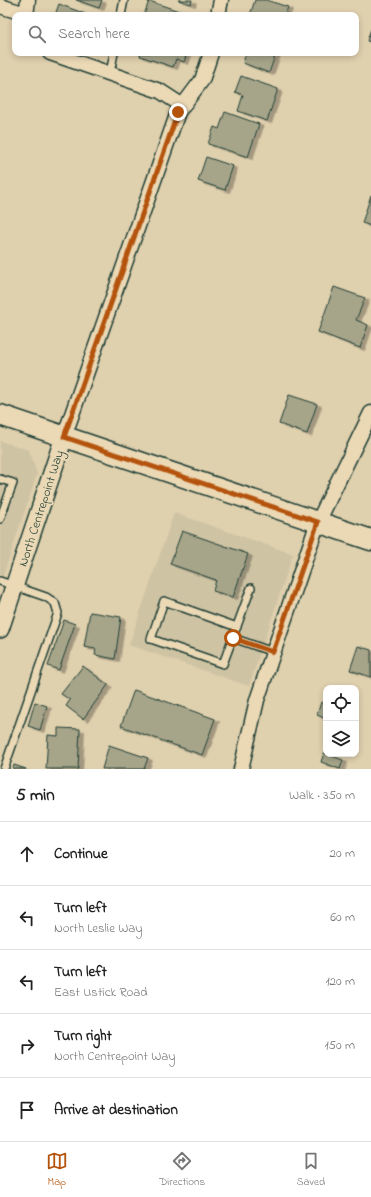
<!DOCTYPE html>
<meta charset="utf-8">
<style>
body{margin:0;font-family:"Indie Flower",sans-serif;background:#f6f6f6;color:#222}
.controls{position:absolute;right:12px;bottom:12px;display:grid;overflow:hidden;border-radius:8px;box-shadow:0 2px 6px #0003}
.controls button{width:36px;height:36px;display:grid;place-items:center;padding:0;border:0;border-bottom:1px solid #e0e0e0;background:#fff;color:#222;font:20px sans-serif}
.stop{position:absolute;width:12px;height:12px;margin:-9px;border:3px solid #b45309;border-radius:50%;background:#fff}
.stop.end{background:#b45309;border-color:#fff;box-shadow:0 1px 4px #0008}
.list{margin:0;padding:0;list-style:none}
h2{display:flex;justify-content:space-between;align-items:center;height:52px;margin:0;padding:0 16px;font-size:17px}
h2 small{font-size:13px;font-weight:400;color:#767676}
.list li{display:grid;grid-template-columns:26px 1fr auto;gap:12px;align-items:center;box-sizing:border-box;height:64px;padding:0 16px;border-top:1px solid #e0e0e0}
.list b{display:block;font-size:15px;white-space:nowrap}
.list p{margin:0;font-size:13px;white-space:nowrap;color:#767676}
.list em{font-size:13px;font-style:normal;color:#767676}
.icon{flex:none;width:22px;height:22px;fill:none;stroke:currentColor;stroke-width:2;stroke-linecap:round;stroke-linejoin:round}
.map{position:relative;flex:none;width:371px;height:769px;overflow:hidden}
.search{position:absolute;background:#fff;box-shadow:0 2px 6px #0003;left:12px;right:12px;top:12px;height:44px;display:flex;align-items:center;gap:10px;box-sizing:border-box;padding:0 14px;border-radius:8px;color:#767676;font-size:15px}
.sheet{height:372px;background:#fff}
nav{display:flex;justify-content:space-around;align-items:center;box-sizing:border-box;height:56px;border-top:1px solid #e0e0e0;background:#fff;font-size:11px;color:#767676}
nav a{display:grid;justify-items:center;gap:2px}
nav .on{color:#b45309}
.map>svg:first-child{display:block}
.built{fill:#cec3a3}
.building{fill:#a6a58a;stroke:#1f3d34;filter:url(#shadow)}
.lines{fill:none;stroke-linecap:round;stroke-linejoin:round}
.service-casing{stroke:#1f3d34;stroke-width:10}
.minor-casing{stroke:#1f3d34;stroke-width:17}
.tertiary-casing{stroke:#1f3d34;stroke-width:20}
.secondary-casing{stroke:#1f3d34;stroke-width:23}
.service{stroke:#ebd9b6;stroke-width:7}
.minor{stroke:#ebd9b6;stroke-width:14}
.tertiary{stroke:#ebd9b6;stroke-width:17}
.secondary{stroke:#ebd9b6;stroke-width:20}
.route{stroke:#b45309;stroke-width:5}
.labels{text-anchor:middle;stroke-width:4;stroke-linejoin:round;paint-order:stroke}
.street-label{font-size:13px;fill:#1f3d34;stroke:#ebd9b6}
</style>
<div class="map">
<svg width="371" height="769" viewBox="0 0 371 769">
<defs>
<filter id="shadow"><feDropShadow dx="4.5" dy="2.5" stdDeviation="0" flood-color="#0004"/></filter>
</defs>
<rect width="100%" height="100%" fill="#dfd0ae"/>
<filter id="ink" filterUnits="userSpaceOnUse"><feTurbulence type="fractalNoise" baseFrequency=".025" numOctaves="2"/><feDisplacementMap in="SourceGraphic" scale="8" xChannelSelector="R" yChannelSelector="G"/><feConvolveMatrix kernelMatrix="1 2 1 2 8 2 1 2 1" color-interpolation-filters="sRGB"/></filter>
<g filter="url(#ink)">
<!-- built -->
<path class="built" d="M 0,441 L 29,450 L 37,474 L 0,585 Z
M 174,513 L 293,554 L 249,686 L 129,645 Z"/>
<!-- building -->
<path class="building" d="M 76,0 L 102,0 L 99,8 Z
M 178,0 L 192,0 L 191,4 Z
M 255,0 L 266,0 L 288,7 L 285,15 L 250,15 Z
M 149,1 L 191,15 L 144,15 Z
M 59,4 L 88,15 L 55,15 Z
M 371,29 L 371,42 L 367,41 Z
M 141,53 L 187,53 L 184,62 L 176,59 L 173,67 L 140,56 Z
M 246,53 L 276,53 L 269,73 L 243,63 Z
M 241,76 L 278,89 L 267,121 L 238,111 L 243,95 L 235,92 Z
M 225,112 L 259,124 L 248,157 L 208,144 L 214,127 L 219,129 Z
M 206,157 L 233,166 L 225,190 L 198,181 Z
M 371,195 L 371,226 L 362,223 Z
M 334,287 L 365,298 L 356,320 L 368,325 L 360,348 L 318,332 Z
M 289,395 L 317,404 L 307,434 L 279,424 Z
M 182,531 L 248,554 L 233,597 L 213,591 L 216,580 L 170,564 Z
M 90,612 L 121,617 L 115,659 L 95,655 L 96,649 L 84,647 Z
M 64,620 L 75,624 L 59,670 L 48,666 Z
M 358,646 L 371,650 L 371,677 L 350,670 Z
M 83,666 L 108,685 L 83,719 L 66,706 L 70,700 L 61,694 Z
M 134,690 L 215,719 L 202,755 L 121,726 Z
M 35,702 L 47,706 L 40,730 L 28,726 Z
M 321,702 L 326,703 L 326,719 L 317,715 Z
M 58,728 L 80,729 L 78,769 L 46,769 L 48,735 L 58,736 Z
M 109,745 L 148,758 L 144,769 L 102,769 Z
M 324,753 L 343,760 L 340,769 L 321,762 Z
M 14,765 L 26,769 L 13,769 Z"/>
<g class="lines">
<defs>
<path id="service" d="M 121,15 L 124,0
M 110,73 L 114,53
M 0,479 L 13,483 L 0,519
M 0,581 L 46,597 L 55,603 L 58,613 L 4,769
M 237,627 L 164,601 L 151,639 L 223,664 L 251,588
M 233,638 L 273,652"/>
<path id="minor" d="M 0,6 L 26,14
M 26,15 L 28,0
M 218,15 L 221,0
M 50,53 L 160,91 L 183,106
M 64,437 L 178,112 L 202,80 L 211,53
M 241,769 L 257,700 L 318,522 L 371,413"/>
<path id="tertiary" d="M 0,629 L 64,437"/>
<path id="secondary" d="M 0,415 L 371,540"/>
</defs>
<!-- service casing -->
<use href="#service" class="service-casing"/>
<!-- minor casing -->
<use href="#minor" class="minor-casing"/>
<!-- tertiary casing -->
<use href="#tertiary" class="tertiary-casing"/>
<!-- secondary casing -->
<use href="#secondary" class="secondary-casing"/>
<!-- service -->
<use href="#service" class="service"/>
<!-- minor -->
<use href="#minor" class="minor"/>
<!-- tertiary -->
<use href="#tertiary" class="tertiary"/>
<!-- secondary -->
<use href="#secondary" class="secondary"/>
</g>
</g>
<g class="lines" filter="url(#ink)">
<!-- route -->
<path class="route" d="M 178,112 L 64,437 L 318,522 L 273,652 L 233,638"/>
</g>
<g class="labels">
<!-- street labels -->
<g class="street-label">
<text transform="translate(40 508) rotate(-72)" y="5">North Centrepoint Way</text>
</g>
</g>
</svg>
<div class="controls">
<button><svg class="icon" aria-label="locate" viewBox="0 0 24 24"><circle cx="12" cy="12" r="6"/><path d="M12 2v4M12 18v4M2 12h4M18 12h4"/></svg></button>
<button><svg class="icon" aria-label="layers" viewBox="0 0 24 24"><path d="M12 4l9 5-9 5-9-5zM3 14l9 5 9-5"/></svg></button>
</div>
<div class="stop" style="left:233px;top:638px"></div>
<div class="stop end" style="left:178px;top:112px"></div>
<div class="search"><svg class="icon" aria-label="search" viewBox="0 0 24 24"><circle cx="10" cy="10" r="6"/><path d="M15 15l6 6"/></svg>Search here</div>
</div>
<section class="sheet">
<h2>5 min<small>Walk · 350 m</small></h2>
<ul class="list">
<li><svg class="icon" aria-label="ahead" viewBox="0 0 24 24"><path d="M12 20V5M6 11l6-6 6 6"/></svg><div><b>Continue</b></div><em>20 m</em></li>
<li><svg class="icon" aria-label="left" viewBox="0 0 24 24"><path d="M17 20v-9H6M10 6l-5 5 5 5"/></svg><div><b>Turn left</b><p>North Leslie Way</p></div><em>60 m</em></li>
<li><svg class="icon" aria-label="left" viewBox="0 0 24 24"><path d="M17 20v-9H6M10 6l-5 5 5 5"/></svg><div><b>Turn left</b><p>East Ustick Road</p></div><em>120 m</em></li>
<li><svg class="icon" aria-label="right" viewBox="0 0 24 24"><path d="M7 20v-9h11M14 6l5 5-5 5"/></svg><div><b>Turn right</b><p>North Centrepoint Way</p></div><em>150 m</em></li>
<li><svg class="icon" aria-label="arrive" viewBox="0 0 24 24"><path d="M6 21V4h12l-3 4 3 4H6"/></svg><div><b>Arrive at destination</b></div></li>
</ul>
</section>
<nav>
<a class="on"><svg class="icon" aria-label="map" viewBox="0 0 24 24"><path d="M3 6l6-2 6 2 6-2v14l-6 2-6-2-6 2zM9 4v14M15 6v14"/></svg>Map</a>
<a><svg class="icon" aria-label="directions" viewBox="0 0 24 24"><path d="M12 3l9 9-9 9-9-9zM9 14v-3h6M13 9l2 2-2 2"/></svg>Directions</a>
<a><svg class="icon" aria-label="saved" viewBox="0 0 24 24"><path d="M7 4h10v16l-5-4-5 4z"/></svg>Saved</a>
</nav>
